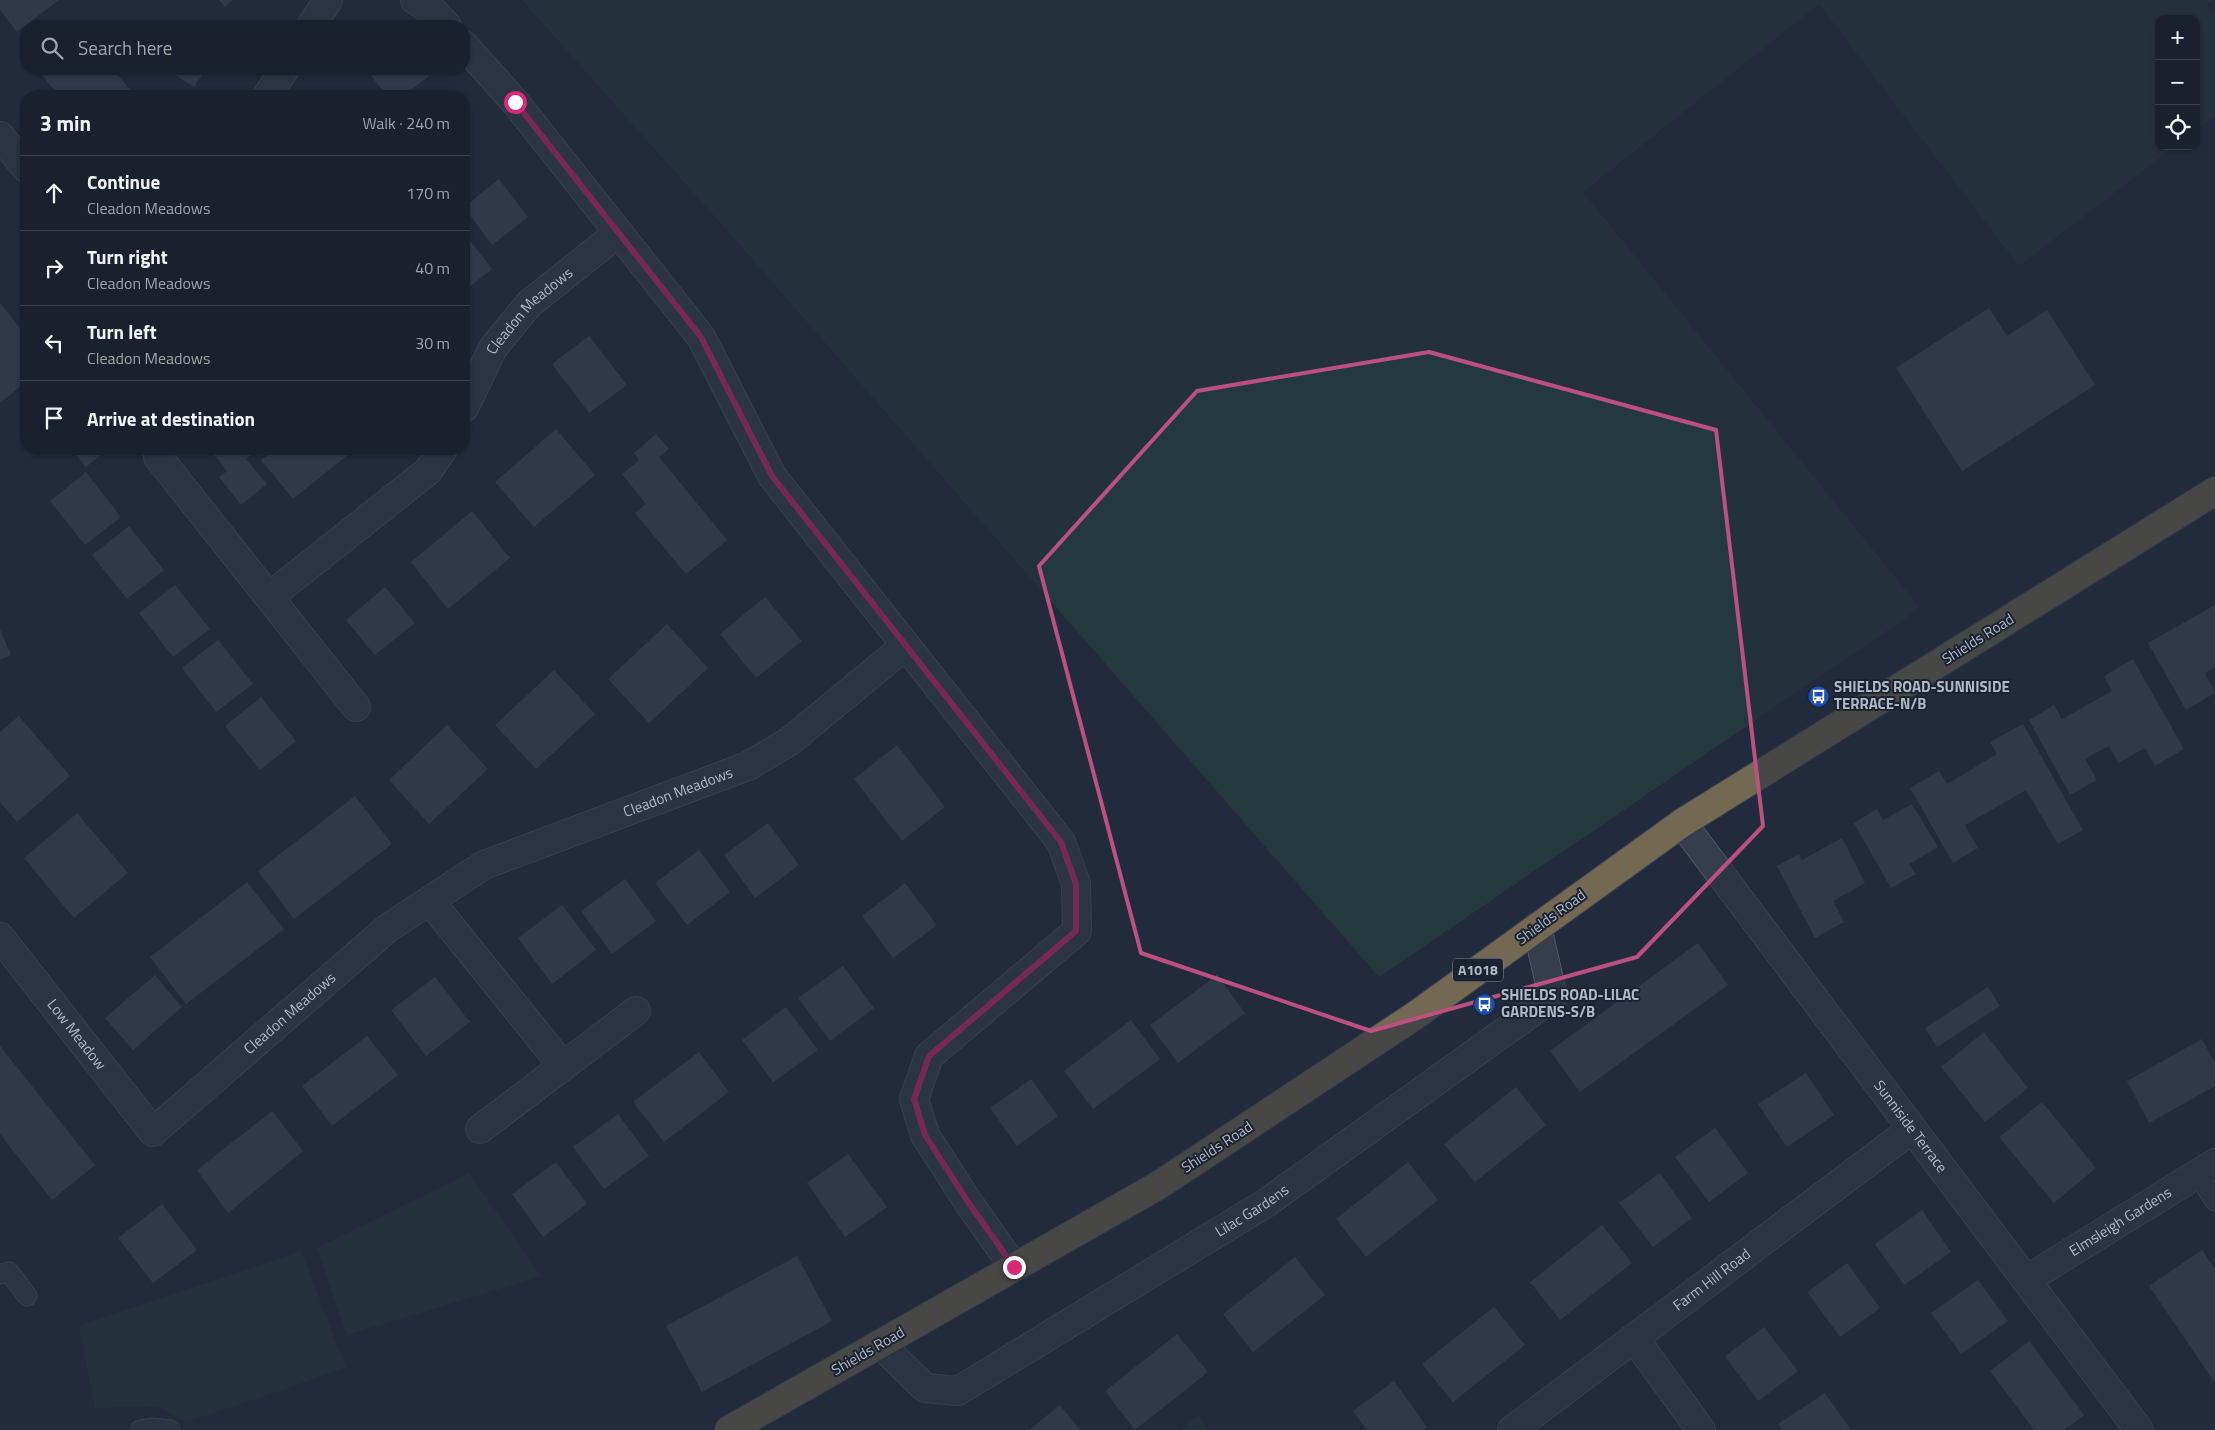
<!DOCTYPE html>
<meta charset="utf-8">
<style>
body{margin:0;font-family:"Titillium Web",sans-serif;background:#232836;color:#f1f3f6}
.controls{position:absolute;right:15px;top:15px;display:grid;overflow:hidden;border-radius:10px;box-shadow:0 1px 4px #0004}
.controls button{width:45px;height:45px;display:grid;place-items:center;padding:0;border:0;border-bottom:1px solid #383e4a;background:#1a202e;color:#f1f3f6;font:25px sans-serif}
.stop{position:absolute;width:15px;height:15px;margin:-11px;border:4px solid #db2777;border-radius:50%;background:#fff}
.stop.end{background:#db2777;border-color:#fff;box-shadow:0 1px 5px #0008}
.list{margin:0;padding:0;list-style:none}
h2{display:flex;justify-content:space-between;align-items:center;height:65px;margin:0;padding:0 20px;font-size:21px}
h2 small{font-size:16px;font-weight:400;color:#9fa3aa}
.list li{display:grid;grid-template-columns:32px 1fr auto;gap:15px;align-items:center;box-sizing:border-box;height:75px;padding:0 20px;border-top:1px solid #383e4a}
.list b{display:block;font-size:19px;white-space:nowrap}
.list p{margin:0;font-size:16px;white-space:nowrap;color:#9fa3aa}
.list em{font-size:16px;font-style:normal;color:#9fa3aa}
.icon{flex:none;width:28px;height:28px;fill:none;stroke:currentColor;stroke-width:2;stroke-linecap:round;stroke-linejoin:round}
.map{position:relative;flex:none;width:2215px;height:1430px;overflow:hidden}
.search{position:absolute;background:#1a202e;box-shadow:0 1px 4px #0004;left:20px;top:20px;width:450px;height:55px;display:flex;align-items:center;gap:12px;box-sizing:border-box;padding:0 18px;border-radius:20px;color:#9fa3aa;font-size:19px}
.panel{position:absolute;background:#1a202e;box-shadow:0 1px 4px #0004;left:20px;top:90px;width:450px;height:365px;border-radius:20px}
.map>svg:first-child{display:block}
.green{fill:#24393e}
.building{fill:#3e495c}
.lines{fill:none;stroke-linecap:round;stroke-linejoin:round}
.lane-casing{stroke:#515867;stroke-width:21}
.street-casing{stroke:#515867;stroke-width:30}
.highway-casing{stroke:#3e4554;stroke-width:30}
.lane{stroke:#363e4d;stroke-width:19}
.street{stroke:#363e4d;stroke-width:28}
.highway{stroke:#736953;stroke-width:28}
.route{stroke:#db2777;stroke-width:6}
.marked{fill:none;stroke:#bc5081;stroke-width:4;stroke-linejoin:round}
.labels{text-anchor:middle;stroke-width:4;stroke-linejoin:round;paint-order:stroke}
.shield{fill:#1b2331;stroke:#848b9b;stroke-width:1}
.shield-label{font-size:14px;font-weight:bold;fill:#b1b8c8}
.street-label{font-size:15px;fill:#b1b8c8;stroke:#1b2331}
.poi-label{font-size:15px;font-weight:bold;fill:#b1b8c8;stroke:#1b2331;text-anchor:start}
</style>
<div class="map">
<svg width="2215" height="1430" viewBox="0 0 2215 1430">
<rect width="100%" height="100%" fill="#222b3d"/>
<!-- green -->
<path class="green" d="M 522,0 L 2213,0 L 2207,4 L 2215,18 L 2215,116 L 2196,130 L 2196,19 L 2159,19 L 2159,146 L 2175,146 L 2019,266 L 1819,4 L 1583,192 L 1920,608 L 1379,977 L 726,229 Z
M 469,1173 L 541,1276 L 347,1335 L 317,1248 Z
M 301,1251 L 346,1368 L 187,1422 L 157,1406 L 95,1408 L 79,1326 Z
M 1199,1415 L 1208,1430 L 1180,1430 Z"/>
<!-- building -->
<path class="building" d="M 0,0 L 59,0 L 17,32 L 0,10 Z
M 219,0 L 233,0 L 225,7 Z
M 37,69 L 113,69 L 130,90 L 122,96 L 59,96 Z
M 166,69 L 206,69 L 194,87 Z
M 366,69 L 423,69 L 429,76 L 403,96 L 387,96 Z
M 367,90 L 371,96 L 358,96 Z
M 499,179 L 528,217 L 492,245 L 464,207 Z
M 464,233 L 492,269 L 464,291 Z
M 0,303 L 26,336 L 26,382 L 0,403 Z
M 1989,308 L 2007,336 L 2047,310 L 2095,385 L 1962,471 L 1896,368 Z
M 589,336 L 627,385 L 589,413 L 552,364 Z
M 556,429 L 595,475 L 534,527 L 495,482 Z
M 656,434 L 669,449 L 659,457 L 727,540 L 686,574 L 635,513 L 646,504 L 622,474 L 639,460 L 634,453 Z
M 71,449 L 108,449 L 86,467 Z
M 209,449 L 252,449 L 255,452 L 246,459 L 267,484 L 241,505 L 219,477 L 227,471 Z
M 275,449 L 355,449 L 293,499 L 261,460 Z
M 86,472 L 121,517 L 85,545 L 50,501 Z
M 472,511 L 510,558 L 448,609 L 411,562 Z
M 129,526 L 164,570 L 127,599 L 92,555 Z
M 175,585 L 210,629 L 173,657 L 139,613 Z
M 385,587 L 415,623 L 375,655 L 346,620 Z
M 765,597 L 802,641 L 756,678 L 720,634 Z
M 2215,605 L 2215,667 L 2205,673 L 2215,693 L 2186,710 L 2148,643 Z
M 667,624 L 708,668 L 649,723 L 608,679 Z
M 0,629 L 11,655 L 0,660 Z
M 218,640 L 253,684 L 216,712 L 182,668 Z
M 2133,659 L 2184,749 L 2155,766 L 2145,748 L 2118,763 L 2109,746 L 2085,759 L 2097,780 L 2070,795 L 2029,720 L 2054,705 L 2062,719 L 2112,691 L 2104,676 Z
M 554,670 L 595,714 L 536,769 L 495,725 Z
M 261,697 L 296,741 L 260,770 L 225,726 Z
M 19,716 L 70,776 L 17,822 L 0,802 L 0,732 Z
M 2023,724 L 2083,830 L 2058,844 L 2026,790 L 1965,825 L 1978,848 L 1953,863 L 1910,788 L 1939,771 L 1947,784 L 1997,754 L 1990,742 Z
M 447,725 L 488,769 L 429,824 L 389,780 Z
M 897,745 L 945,807 L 902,841 L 854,779 Z
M 355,796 L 392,844 L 294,919 L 258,871 Z
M 1912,804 L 1938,847 L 1909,864 L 1916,874 L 1891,888 L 1854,823 L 1877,809 L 1883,820 Z
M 77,813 L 128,873 L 74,918 L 24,858 Z
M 768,823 L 799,865 L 755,898 L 724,855 Z
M 1842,838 L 1865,883 L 1833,901 L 1844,922 L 1815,938 L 1777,866 L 1799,854 L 1802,860 Z
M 699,850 L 730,892 L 687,925 L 655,883 Z
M 625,879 L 656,921 L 612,954 L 581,911 Z
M 247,882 L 284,929 L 186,1004 L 150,957 Z
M 905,883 L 937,925 L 893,958 L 862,916 Z
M 562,905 L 596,950 L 552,984 L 518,938 Z
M 1698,943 L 1728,985 L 1580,1092 L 1550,1051 Z
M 843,966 L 874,1008 L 830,1041 L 798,998 Z
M 155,975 L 182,1007 L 133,1050 L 105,1018 Z
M 1217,975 L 1245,1013 L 1178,1063 L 1150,1025 Z
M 435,977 L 470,1022 L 426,1056 L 391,1010 Z
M 1988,987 L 2000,1006 L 1937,1047 L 1925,1028 Z
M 786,1007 L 818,1050 L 773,1082 L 742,1040 Z
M 1131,1020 L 1160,1059 L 1093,1109 L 1064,1071 Z
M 1984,1032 L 2028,1088 L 1985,1122 L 1941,1067 Z
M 367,1036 L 398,1075 L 332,1126 L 302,1086 Z
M 2202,1039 L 2215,1063 L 2215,1086 L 2149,1123 L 2127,1081 Z
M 0,1046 L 95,1165 L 52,1200 L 0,1134 Z
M 699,1052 L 729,1092 L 664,1142 L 633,1102 Z
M 1806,1073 L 1834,1115 L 1787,1147 L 1758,1104 Z
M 1031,1079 L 1058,1116 L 1017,1146 L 990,1108 Z
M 1516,1087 L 1546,1125 L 1475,1182 L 1444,1144 Z
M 2042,1102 L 2096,1168 L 2054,1203 L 1999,1137 Z
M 272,1111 L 303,1151 L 228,1213 L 197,1170 Z
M 618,1114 L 649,1156 L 604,1189 L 573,1147 Z
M 1715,1128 L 1748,1173 L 1709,1202 L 1675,1157 Z
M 848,1154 L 887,1207 L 845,1237 L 807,1183 Z
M 556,1162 L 587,1204 L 543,1237 L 512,1194 Z
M 1408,1162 L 1438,1200 L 1366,1257 L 1336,1219 Z
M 1660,1173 L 1692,1218 L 1653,1247 L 1619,1203 Z
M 162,1204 L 197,1250 L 153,1283 L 118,1238 Z
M 1922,1210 L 1951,1252 L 1904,1285 L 1875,1244 Z
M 1602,1225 L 1632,1263 L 1560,1320 L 1530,1282 Z
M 2202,1250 L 2215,1269 L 2215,1383 L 2149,1286 Z
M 797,1256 L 832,1321 L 702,1392 L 666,1326 Z
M 1295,1257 L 1325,1295 L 1253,1352 L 1223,1314 Z
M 1847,1263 L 1880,1308 L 1840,1337 L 1807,1292 Z
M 1978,1280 L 2008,1321 L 1961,1354 L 1931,1313 Z
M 1494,1307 L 1525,1345 L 1453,1402 L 1422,1364 Z
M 1764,1327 L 1798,1371 L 1758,1401 L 1725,1356 Z
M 1177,1334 L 1208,1372 L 1135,1430 L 1105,1391 Z
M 2029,1341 L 2084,1415 L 2064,1430 L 2034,1430 L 1990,1371 Z
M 1394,1381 L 1427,1427 L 1424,1430 L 1367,1430 L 1353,1411 Z
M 1825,1393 L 1851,1430 L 1782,1430 L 1778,1424 Z
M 1060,1405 L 1080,1430 L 1029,1430 Z"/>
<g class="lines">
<defs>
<path id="lane" d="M 2197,1174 L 2215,1201
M 0,1274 L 9,1272 L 27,1296
M 140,1430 L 152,1428 L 170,1430"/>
<g id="street">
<path d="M 415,0 L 435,13 L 447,26"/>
<path d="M 311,26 L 328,0"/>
<path d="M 464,45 L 515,102 L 701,337 L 772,476 L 1061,842 L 1076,884 L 1077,931 L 929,1056 L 914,1099 L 925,1135 L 968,1202 L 1014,1267"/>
<path d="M 267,96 L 285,69"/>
<path d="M 0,136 L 26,168"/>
<path id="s1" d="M 464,408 L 493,348 L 529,304 L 618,233"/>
<path d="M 158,457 L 356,707"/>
<path d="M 269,597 L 428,471 L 443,449"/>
<path id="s2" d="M 1682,823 L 2139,1430"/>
<path d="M 430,901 L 563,1066"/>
<path id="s3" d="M 0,937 L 153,1132 L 388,928 L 484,865 L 748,766 L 790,741 L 905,646"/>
<path d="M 480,1129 L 636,1011"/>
<path id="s4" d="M 2026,1280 L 2215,1163"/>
<path d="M 1634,1338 L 1701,1430"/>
<path id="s5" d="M 880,1344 L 925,1388 L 958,1391 L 1266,1203 L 1553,997 L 1537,927"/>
<path id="s6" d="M 1512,1430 L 1912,1129"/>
</g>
<path id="highway" d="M 729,1430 L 1159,1185 L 1416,1015 L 1682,823 L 2215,491"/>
</defs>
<!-- lane casing -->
<use href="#lane" class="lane-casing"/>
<!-- street casing -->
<use href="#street" class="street-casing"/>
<!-- highway casing -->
<use href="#highway" class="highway-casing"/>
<!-- lane -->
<use href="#lane" class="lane"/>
<!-- street -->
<use href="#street" class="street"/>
<!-- highway -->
<use href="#highway" class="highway"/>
</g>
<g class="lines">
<!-- route -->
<path class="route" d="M 515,102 L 701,337 L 772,476 L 1061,842 L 1076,884 L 1076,931 L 929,1056 L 914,1099 L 925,1135 L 968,1202 L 1014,1267"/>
</g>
<!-- marked area -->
<path d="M0 0H2215V1430H0ZM 1429,352 L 1716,430 L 1763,826 L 1637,957 L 1371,1031 L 1141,953 L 1039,566 L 1197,391 Z" fill="#222b3d" fill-opacity=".55" fill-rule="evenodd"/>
<path class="marked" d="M 1429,352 L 1716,430 L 1763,826 L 1637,957 L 1371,1031 L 1141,953 L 1039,566 L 1197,391 Z"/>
<!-- icons -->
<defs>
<symbol id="bus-disc" viewBox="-11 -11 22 22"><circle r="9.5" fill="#1a4fb4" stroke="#1b2331"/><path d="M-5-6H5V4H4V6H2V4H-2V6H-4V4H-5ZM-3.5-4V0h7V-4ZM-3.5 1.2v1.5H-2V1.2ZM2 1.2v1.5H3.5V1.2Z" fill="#fff"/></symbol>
</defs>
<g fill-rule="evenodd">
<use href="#bus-disc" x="1806" y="684" width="25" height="25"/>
<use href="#bus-disc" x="1472" y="992" width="25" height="25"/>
</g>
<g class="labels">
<!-- shield labels -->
<rect class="shield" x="1453" y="958.5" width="50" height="23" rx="4"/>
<g class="shield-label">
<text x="1478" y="975">A1018</text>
</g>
<!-- street labels -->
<g class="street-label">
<text dy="5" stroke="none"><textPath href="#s1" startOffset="119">Cleadon Meadows</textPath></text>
<text transform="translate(1978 639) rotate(-32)" y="5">Shields Road</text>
<text dy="5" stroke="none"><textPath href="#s3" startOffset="881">Cleadon Meadows</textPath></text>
<text transform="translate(1551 917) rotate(-36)" y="5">Shields Road</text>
<text dy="5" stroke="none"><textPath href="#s3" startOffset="429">Cleadon Meadows</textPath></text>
<text dy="5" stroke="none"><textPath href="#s3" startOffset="124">Low Meadow</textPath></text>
<text dy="5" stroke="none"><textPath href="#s2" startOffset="380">Sunniside Terrace</textPath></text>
<text transform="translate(1217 1147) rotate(-33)" y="5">Shields Road</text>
<text dy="5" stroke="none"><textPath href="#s5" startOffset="441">Lilac Gardens</textPath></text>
<text dy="5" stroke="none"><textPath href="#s4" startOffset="111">Elmsleigh Gardens</textPath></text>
<text dy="5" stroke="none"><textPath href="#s6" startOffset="250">Farm Hill Road</textPath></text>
<text transform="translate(868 1351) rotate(-30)" y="5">Shields Road</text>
</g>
<!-- poi labels -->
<g class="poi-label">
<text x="1834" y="692">SHIELDS ROAD-SUNNISIDE<tspan x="1834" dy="17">TERRACE-N/B</tspan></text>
<text x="1501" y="1000">SHIELDS ROAD-LILAC<tspan x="1501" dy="17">GARDENS-S/B</tspan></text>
</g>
</g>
</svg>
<div class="controls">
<button>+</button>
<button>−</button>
<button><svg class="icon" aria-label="locate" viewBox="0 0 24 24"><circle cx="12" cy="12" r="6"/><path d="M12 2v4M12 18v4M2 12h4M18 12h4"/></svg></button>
</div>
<div class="stop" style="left:515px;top:102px"></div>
<div class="stop end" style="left:1014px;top:1267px"></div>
<div class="search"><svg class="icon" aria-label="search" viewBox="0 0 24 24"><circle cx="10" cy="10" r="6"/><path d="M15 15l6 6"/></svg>Search here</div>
<section class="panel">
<h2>3 min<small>Walk · 240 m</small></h2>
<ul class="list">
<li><svg class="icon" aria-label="ahead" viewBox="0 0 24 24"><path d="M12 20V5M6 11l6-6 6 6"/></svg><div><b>Continue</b><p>Cleadon Meadows</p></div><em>170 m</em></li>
<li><svg class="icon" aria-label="right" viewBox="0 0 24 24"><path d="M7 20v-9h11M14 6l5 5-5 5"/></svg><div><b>Turn right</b><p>Cleadon Meadows</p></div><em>40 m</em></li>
<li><svg class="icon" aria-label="left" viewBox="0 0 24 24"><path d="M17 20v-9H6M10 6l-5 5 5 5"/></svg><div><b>Turn left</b><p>Cleadon Meadows</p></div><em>30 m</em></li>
<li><svg class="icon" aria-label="arrive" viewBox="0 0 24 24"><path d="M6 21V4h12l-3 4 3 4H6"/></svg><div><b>Arrive at destination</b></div></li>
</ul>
</section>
</div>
